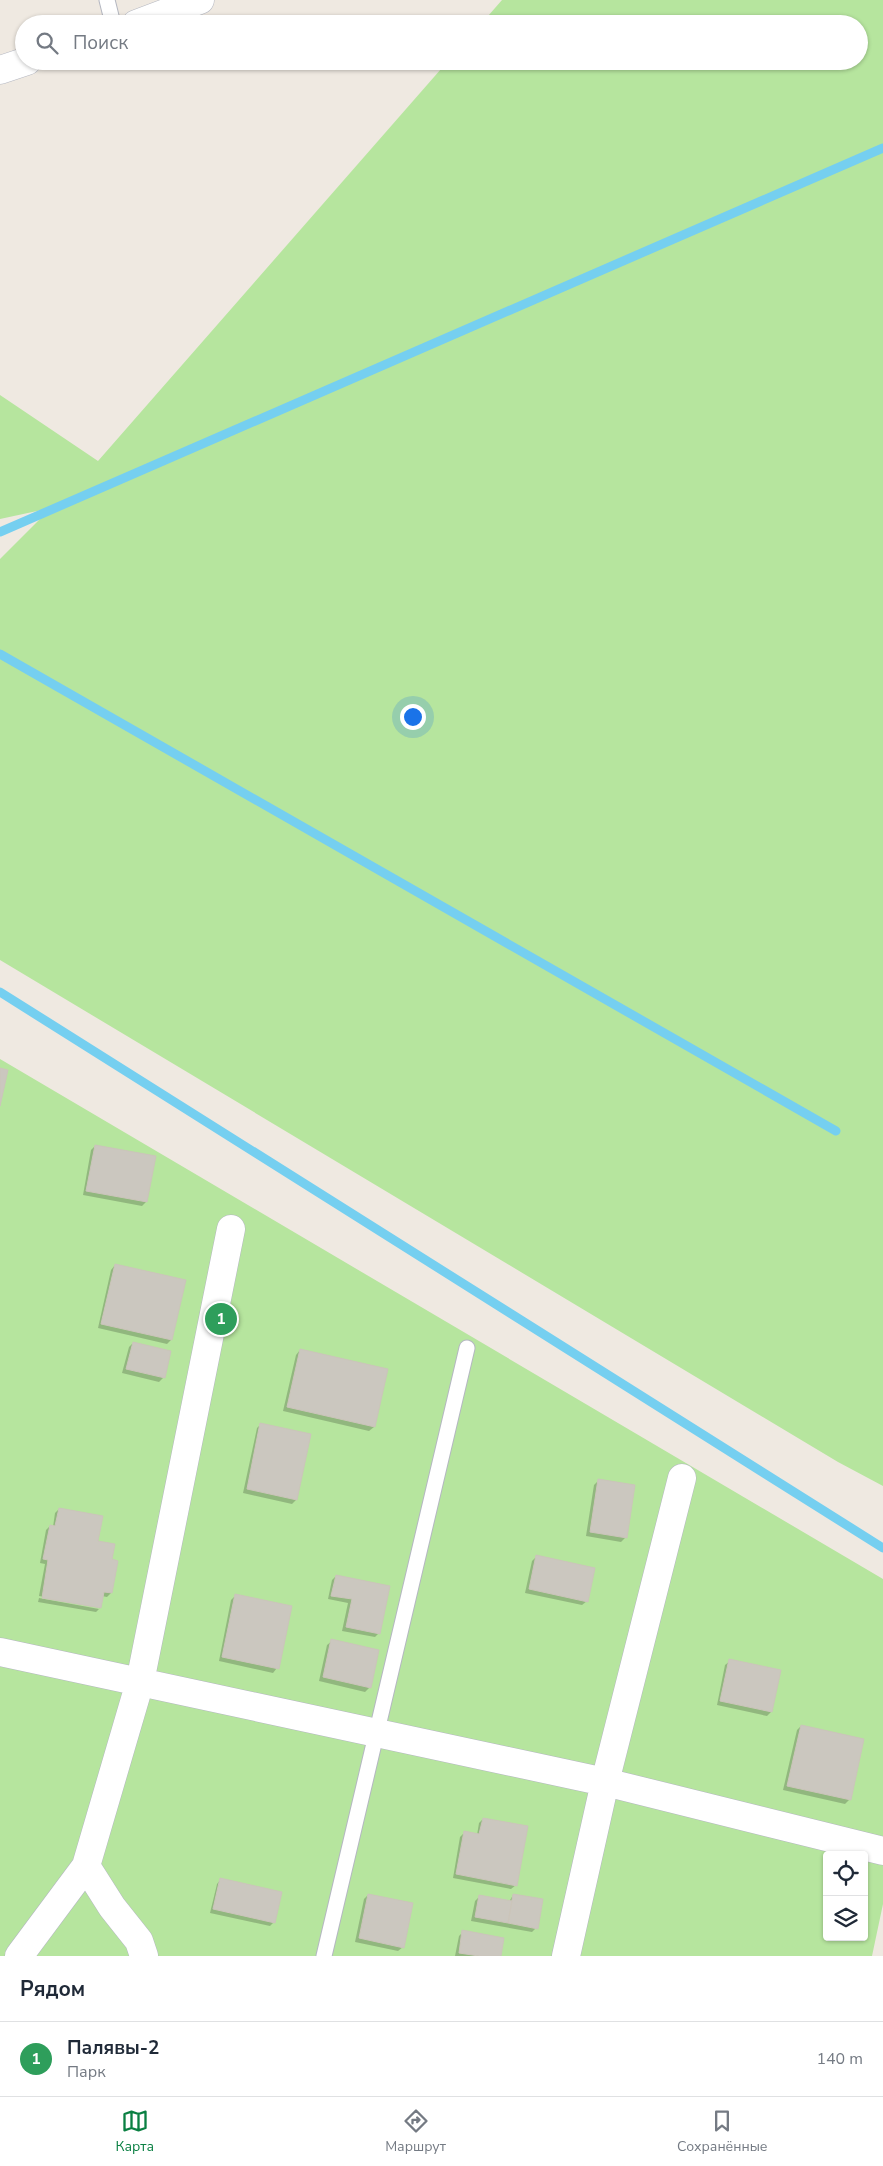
<!DOCTYPE html>
<html lang="ru">
<meta charset="utf-8">
<style>
body{margin:0;font-family:"Nunito Sans",sans-serif;background:#f2f2f3;color:#1f2937}
.controls{position:absolute;right:15px;bottom:15px;display:grid;overflow:hidden;border-radius:5px;box-shadow:0 1px 4px #0004}
.controls button{width:45px;height:45px;display:grid;place-items:center;padding:0;border:0;border-bottom:1px solid #e0e1e3;background:#fff;color:#1f2937;font:25px sans-serif}
.you{position:absolute;left:412px;top:716px;width:18px;height:18px;margin:-12px;border:4px solid #fff;border-radius:50%;background:#1a73e8;box-shadow:0 0 0 8px #1a73e833}
.badge{display:grid;place-items:center;width:32px;height:32px;border-radius:50%;background:#0b8043;color:#fff;font-size:16px;font-weight:700}
.pin{position:absolute;translate:-50% -50%;border:2px solid #fff;box-shadow:0 1px 5px #0006}
.list{margin:0;padding:0;list-style:none}
h2{display:flex;justify-content:space-between;align-items:center;height:65px;margin:0;padding:0 20px;font-size:21px}
h2 small{font-size:16px;font-weight:400;color:#747a83}
.list li{display:grid;grid-template-columns:32px 1fr auto;gap:15px;align-items:center;box-sizing:border-box;height:75px;padding:0 20px;border-top:1px solid #e0e1e3}
.list b{display:block;font-size:19px;white-space:nowrap}
.list p{margin:0;font-size:16px;white-space:nowrap;color:#747a83}
.list em{font-size:16px;font-style:normal;color:#747a83}
.icon{flex:none;width:28px;height:28px;fill:none;stroke:currentColor;stroke-width:2;stroke-linecap:round;stroke-linejoin:round}
.map{position:relative;flex:none;width:883px;height:1956px;overflow:hidden}
.search{position:absolute;background:#fff;box-shadow:0 1px 4px #0004;left:15px;right:15px;top:15px;height:55px;display:flex;align-items:center;gap:12px;box-sizing:border-box;padding:0 18px;border-radius:28px;color:#747a83;font-size:19px}
.sheet{height:140px;background:#fff}
nav{display:flex;justify-content:space-around;align-items:center;box-sizing:border-box;height:70px;border-top:1px solid #e0e1e3;background:#fff;font-size:14px;color:#747a83}
nav a{display:grid;justify-items:center;gap:2px}
nav .on{color:#0b8043}
.map>svg:first-child{display:block}
.green{fill:#b6e59e;fill-rule:evenodd}
.shadow{fill:#0003}
.lines{fill:none;stroke-linecap:round;stroke-linejoin:round}
.stream{stroke:#75cff0;stroke-width:9}
.building{fill:#cbc7bf;stroke:#cbc5ba}
.service-casing{stroke:#b4b7c1;stroke-width:17}
.minor-casing{stroke:#b4b7c1;stroke-width:29}
.service{stroke:#fff;stroke-width:15}
.minor{stroke:#fff;stroke-width:28}
</style>
<div class="map">
<svg width="883" height="1956" viewBox="0 0 883 1956">
<rect width="100%" height="100%" fill="#efe9e1"/>
<!-- green -->
<path class="green" d="M 502,0 L 883,0 L 883,1486 L 838,1462 L 0,960 L 0,559 L 51,508 L 0,519 L 0,395 L 98,461 L 448,61 L 859,61 L 859,24 L 481,24 Z
M 0,1059 L 883,1579 L 883,1904 L 872,1956 L 0,1956 ZM 827,1855 L 864,1855 L 864,1937 L 827,1937 Z"/>
<!-- shadow -->
<path class="shadow" d="M 95,1146 L 146,1202 L 142,1206 L 83,1195 L 91,1150 Z
M 115,1265 L 171,1340 L 167,1344 L 98,1328 L 111,1270 Z
M 133,1343 L 170,1352 L 163,1378 L 159,1382 L 122,1373 L 129,1347 Z
M 300,1350 L 386,1370 L 374,1427 L 369,1431 L 283,1411 L 296,1355 Z
M 261,1424 L 296,1500 L 292,1504 L 243,1493 L 257,1428 Z
M 598,1481 L 634,1486 L 625,1538 L 621,1542 L 586,1536 L 594,1485 Z
M 59,1509 L 97,1542 L 111,1560 L 111,1593 L 107,1597 L 102,1596 L 99,1609 L 99,1607 L 39,1596 L 45,1564 L 40,1563 L 46,1530 L 50,1526 L 53,1527 L 55,1513 Z
M 536,1557 L 587,1601 L 582,1605 L 525,1593 L 532,1561 Z
M 336,1576 L 379,1633 L 375,1637 L 342,1631 L 348,1603 L 328,1599 L 332,1580 Z
M 235,1596 L 277,1668 L 273,1673 L 219,1661 L 231,1600 Z
M 39,1598 L 99,1609 L 96,1612 L 38,1602 Z
M 332,1641 L 370,1687 L 365,1692 L 319,1681 L 327,1645 Z
M 730,1661 L 771,1712 L 767,1716 L 717,1705 L 725,1665 Z
M 801,1726 L 849,1800 L 845,1804 L 783,1790 L 797,1730 Z
M 483,1819 L 516,1885 L 511,1889 L 453,1878 L 460,1837 L 464,1833 L 477,1835 L 479,1823 Z
M 221,1879 L 274,1922 L 270,1926 L 210,1913 L 217,1884 Z
M 368,1895 L 403,1947 L 398,1951 L 355,1942 L 364,1899 Z
M 513,1895 L 536,1928 L 532,1932 L 471,1921 L 475,1901 L 479,1897 L 509,1902 Z
M 463,1932 L 500,1956 L 455,1956 L 459,1936 Z"/>
<g class="lines">
<!-- stream -->
<path class="stream" d="M 0,532 L 883,148
M 0,654 L 836,1131
M 0,992 L 883,1548"/>
</g>
<!-- building -->
<path class="building" d="M 0,1068 L 8,1070 L 0,1106 Z
M 95,1145 L 156,1156 L 147,1202 L 86,1191 Z
M 115,1264 L 186,1280 L 172,1340 L 101,1324 Z
M 133,1342 L 171,1351 L 165,1378 L 126,1369 Z
M 300,1349 L 388,1369 L 375,1427 L 287,1407 Z
M 260,1423 L 311,1434 L 297,1500 L 247,1489 Z
M 598,1479 L 635,1485 L 627,1538 L 590,1532 Z
M 59,1508 L 103,1516 L 98,1541 L 115,1544 L 112,1559 L 118,1561 L 112,1593 L 104,1592 L 101,1608 L 42,1598 L 48,1560 L 43,1559 L 50,1525 L 55,1526 Z
M 536,1555 L 595,1568 L 588,1602 L 529,1589 Z
M 336,1575 L 390,1586 L 380,1634 L 346,1627 L 352,1599 L 331,1596 Z
M 235,1594 L 292,1606 L 279,1669 L 222,1657 Z
M 331,1639 L 379,1650 L 371,1688 L 323,1677 Z
M 729,1659 L 781,1670 L 772,1712 L 720,1701 Z
M 801,1725 L 864,1739 L 851,1800 L 787,1786 Z
M 483,1818 L 528,1826 L 517,1886 L 456,1874 L 464,1831 L 479,1834 Z
M 220,1878 L 282,1892 L 275,1923 L 213,1909 Z
M 368,1894 L 413,1903 L 404,1948 L 359,1938 Z
M 513,1894 L 543,1899 L 538,1929 L 508,1923 Z
M 479,1895 L 512,1901 L 508,1923 L 475,1917 Z
M 462,1930 L 504,1938 L 501,1956 L 479,1956 L 459,1953 Z"/>
<g class="lines">
<defs>
<path id="service" d="M 107,0 L 113,24
M 324,1956 L 467,1348"/>
<path id="minor" d="M 136,24 L 200,0
M 0,70 L 27,61
M 0,1652 L 605,1782 L 883,1851
M 86,1866 L 112,1907 L 139,1941 L 144,1956
M 19,1956 L 86,1866 L 140,1682 L 231,1229
M 566,1956 L 605,1782 L 682,1478"/>
</defs>
<!-- service casing -->
<use href="#service" class="service-casing"/>
<!-- minor casing -->
<use href="#minor" class="minor-casing"/>
<!-- service -->
<use href="#service" class="service"/>
<!-- minor -->
<use href="#minor" class="minor"/>
</g>
</svg>
<div class="controls">
<button><svg class="icon" aria-label="locate" viewBox="0 0 24 24"><circle cx="12" cy="12" r="6"/><path d="M12 2v4M12 18v4M2 12h4M18 12h4"/></svg></button>
<button><svg class="icon" aria-label="layers" viewBox="0 0 24 24"><path d="M12 4l9 5-9 5-9-5zM3 14l9 5 9-5"/></svg></button>
</div>
<div class="you"></div>
<div class="pin badge" style="left:221px;top:1319px;background:#2e9e5b">1</div>
<div class="search"><svg class="icon" aria-label="search" viewBox="0 0 24 24"><circle cx="10" cy="10" r="6"/><path d="M15 15l6 6"/></svg>Поиск</div>
</div>
<section class="sheet">
<h2>Рядом<small></small></h2>
<ul class="list">
<li><span class="badge" style="background:#2e9e5b">1</span><div><b>Палявы-2</b><p>Парк</p></div><em>140 m</em></li>
</ul>
</section>
<nav>
<a class="on"><svg class="icon" aria-label="map" viewBox="0 0 24 24"><path d="M3 6l6-2 6 2 6-2v14l-6 2-6-2-6 2zM9 4v14M15 6v14"/></svg>Карта</a>
<a><svg class="icon" aria-label="directions" viewBox="0 0 24 24"><path d="M12 3l9 9-9 9-9-9zM9 14v-3h6M13 9l2 2-2 2"/></svg>Маршрут</a>
<a><svg class="icon" aria-label="saved" viewBox="0 0 24 24"><path d="M7 4h10v16l-5-4-5 4z"/></svg>Сохранённые</a>
</nav>
